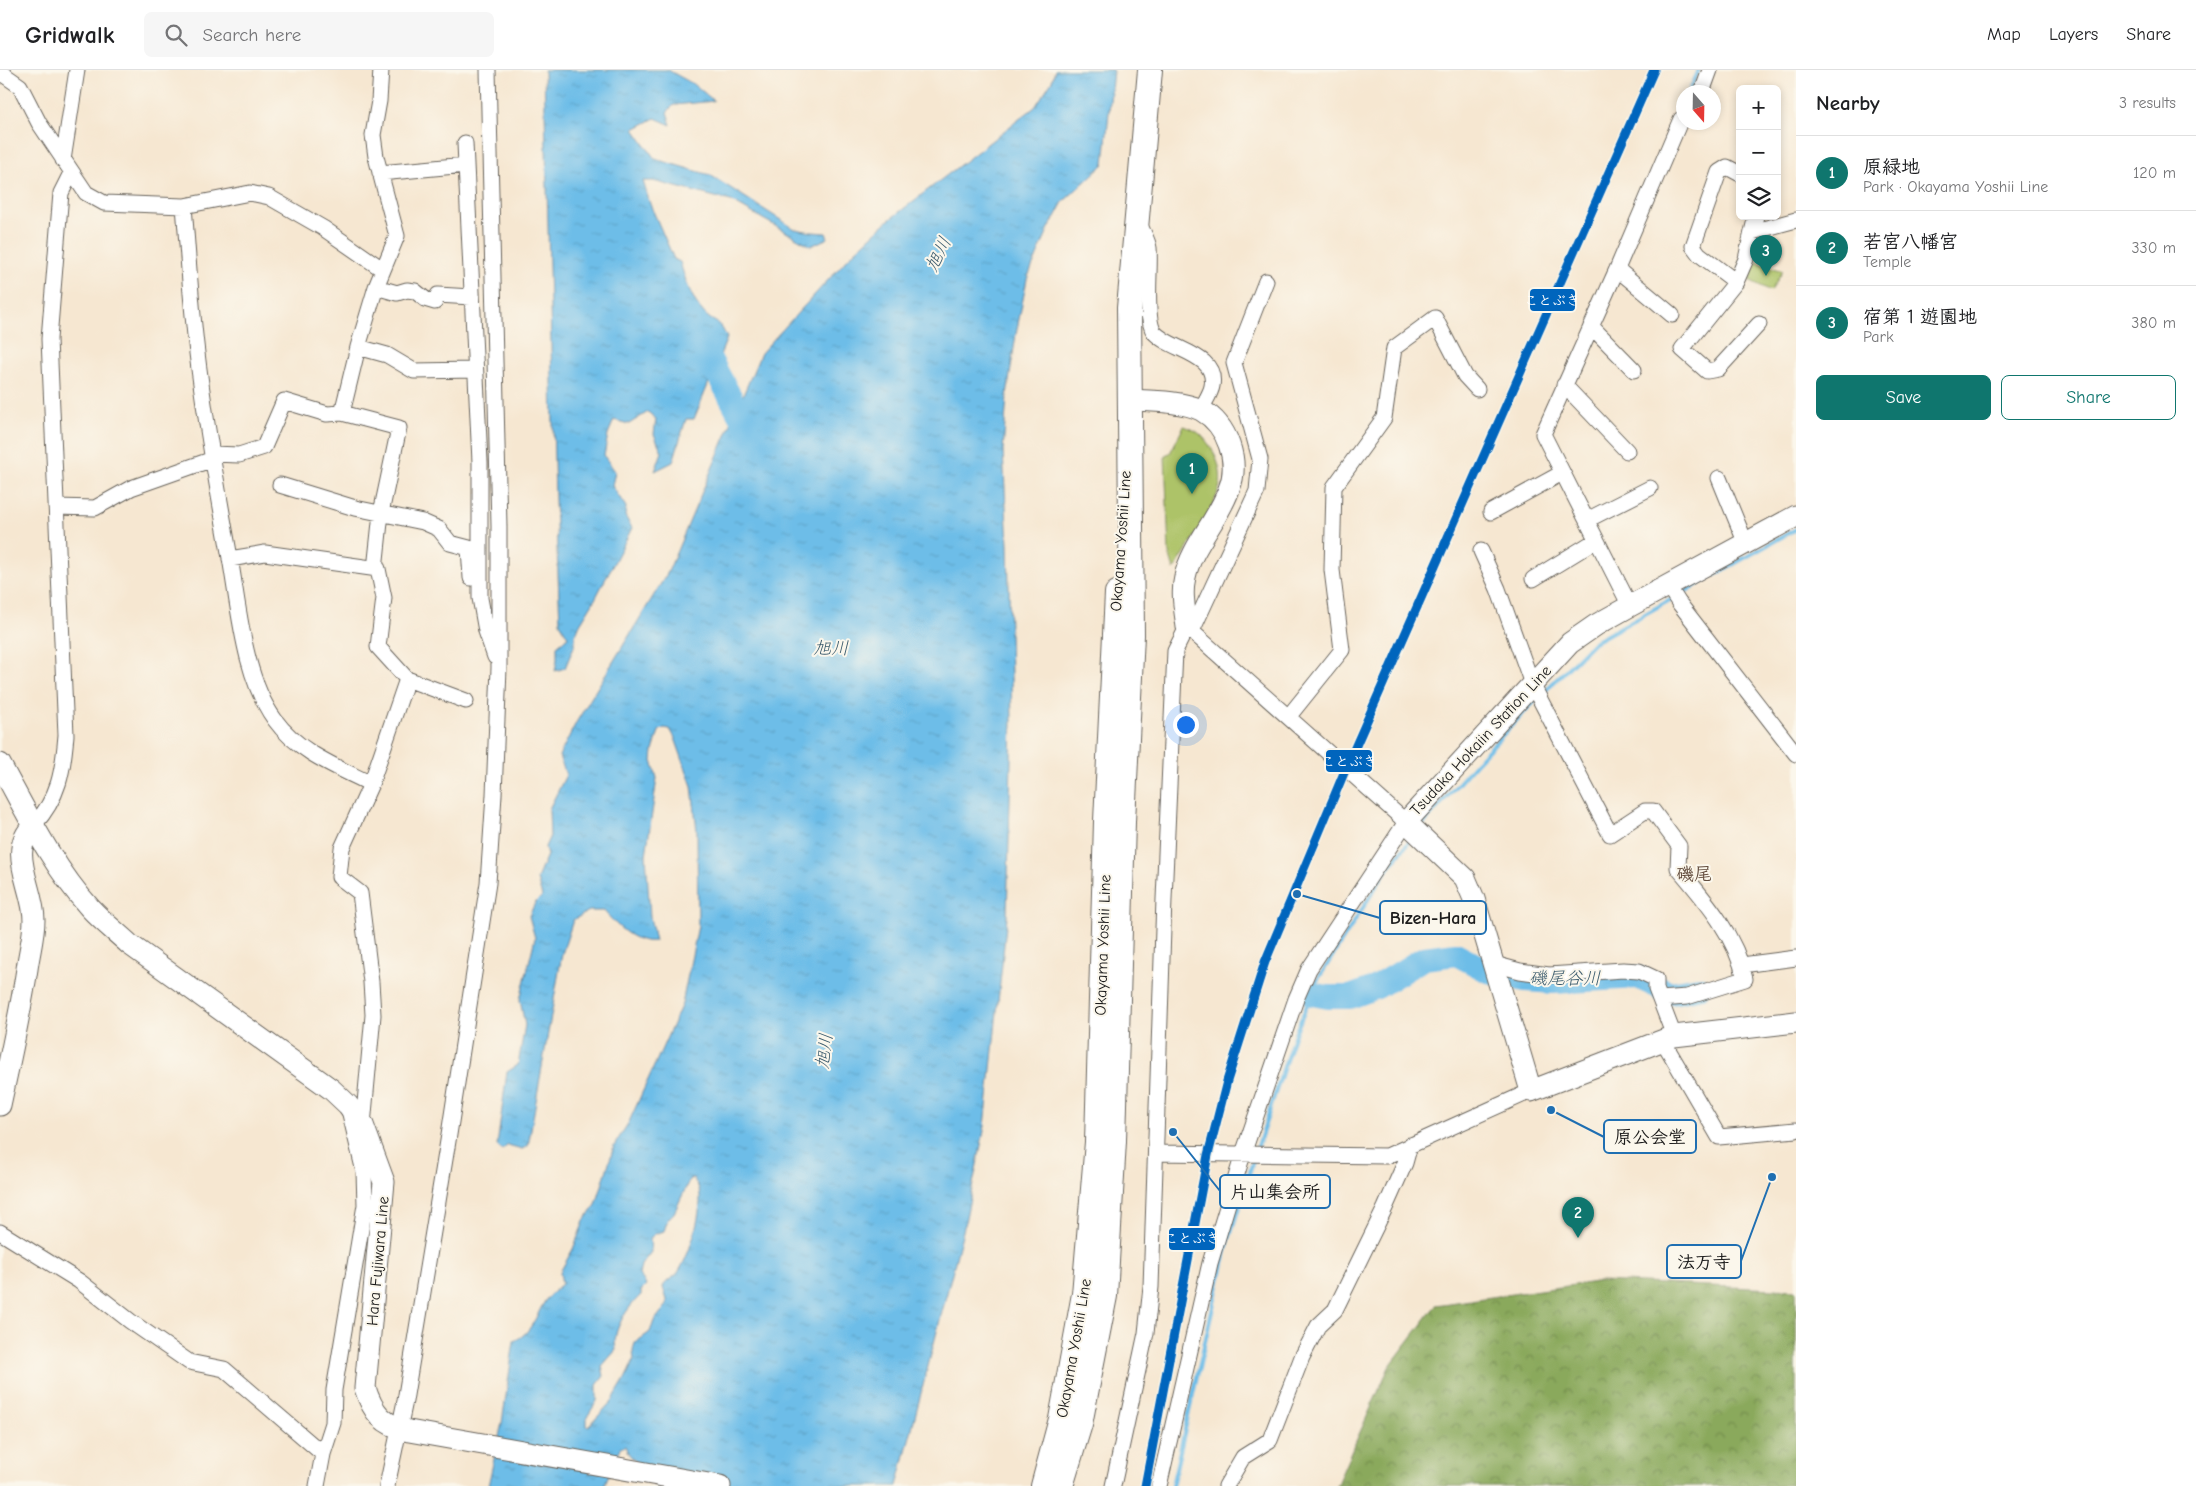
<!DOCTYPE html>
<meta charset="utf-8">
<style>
body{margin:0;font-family:"Comic Neue","Klee One",sans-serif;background:#f6f6f6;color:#202124}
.controls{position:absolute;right:15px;top:15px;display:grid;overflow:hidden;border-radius:8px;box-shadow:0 2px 8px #0003}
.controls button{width:45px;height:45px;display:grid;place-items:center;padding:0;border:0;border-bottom:1px solid #e0e0e0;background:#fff;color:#202124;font:25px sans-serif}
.compass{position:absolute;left:1676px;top:15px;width:45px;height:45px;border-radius:50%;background:#fff;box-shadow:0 2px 8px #0003;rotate:160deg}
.you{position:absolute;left:1185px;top:654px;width:18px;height:18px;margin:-12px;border:4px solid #fff;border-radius:50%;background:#1a73e8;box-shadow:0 0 0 8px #1a73e833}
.badge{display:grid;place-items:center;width:32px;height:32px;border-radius:50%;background:#0f766e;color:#fff;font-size:16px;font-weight:700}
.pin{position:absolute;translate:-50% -41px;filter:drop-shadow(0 1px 2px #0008)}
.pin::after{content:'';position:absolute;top:26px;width:18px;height:15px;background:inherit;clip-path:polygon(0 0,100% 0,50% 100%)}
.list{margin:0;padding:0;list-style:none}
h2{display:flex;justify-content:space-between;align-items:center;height:65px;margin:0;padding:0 20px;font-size:21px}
h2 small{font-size:16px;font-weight:400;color:#757577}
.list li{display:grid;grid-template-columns:32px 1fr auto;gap:15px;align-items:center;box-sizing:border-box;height:75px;padding:0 20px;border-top:1px solid #e0e0e0}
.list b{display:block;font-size:19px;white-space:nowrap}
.list p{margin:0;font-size:16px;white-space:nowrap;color:#757577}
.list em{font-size:16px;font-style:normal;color:#757577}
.actions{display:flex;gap:10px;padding:15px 20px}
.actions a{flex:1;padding:11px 0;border:1px solid #0f766e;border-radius:8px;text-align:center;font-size:18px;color:#0f766e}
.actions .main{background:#0f766e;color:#fff}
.icon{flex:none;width:28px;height:28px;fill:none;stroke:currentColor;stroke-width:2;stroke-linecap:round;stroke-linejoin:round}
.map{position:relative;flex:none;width:1796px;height:1416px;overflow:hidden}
header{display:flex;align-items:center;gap:30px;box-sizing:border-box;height:70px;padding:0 25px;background:#fff;border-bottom:1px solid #e0e0e0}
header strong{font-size:24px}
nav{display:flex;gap:28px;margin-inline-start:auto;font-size:18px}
.search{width:350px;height:45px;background:#f6f6f6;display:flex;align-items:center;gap:12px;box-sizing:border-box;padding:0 18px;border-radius:8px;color:#757577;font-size:19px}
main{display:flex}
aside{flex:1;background:#fff}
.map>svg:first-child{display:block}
.forest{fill:url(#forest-crowns);stroke:#53623c}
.green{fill:#adc368;stroke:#647042}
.water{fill:url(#water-ripples);stroke:#446c82;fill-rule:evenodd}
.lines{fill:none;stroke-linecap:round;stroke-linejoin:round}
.stream{stroke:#6dbde8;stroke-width:4}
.river{stroke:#6dbde8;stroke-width:24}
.street-casing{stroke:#68635b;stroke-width:17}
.secondary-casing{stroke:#68635b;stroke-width:23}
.primary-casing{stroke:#68635b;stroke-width:26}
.street{stroke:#fff;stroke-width:15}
.secondary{stroke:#fff;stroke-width:21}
.primary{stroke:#fff;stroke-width:24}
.rail-1-casing{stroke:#fbf7ec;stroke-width:12}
.rail-1{stroke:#0065bd;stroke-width:9}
.labels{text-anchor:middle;stroke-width:4;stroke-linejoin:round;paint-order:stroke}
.street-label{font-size:16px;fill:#1c1c1c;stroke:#fbf7ec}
.water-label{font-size:18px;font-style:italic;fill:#3c5c6e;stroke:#fbf7ec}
.neighbourhood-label{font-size:18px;font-weight:bold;fill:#634d3e;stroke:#fbf7ec}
.leader{fill:none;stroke:#1f6fb2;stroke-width:2}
.callout-dot{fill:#1f6fb2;stroke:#fbf7ec;stroke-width:2}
.callout{fill:#fbf7ec;stroke:#1f6fb2;stroke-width:2}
.callout-label{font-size:18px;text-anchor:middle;font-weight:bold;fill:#1c1c1c}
.line-badge{stroke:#fbf7ec;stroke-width:2}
.badge-label{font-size:14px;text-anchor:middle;font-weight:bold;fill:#fff}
</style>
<header>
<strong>Gridwalk</strong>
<div class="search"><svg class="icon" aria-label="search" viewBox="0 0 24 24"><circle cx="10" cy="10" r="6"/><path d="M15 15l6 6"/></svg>Search here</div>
<nav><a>Map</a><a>Layers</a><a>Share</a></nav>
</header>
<main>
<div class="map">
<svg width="1796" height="1416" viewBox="0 0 1796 1416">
<defs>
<pattern id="forest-crowns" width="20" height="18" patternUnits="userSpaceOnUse" patternTransform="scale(1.25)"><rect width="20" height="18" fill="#8aa95c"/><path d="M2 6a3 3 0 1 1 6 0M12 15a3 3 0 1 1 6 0" fill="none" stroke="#70894b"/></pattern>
<pattern id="water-ripples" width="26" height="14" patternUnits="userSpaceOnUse" patternTransform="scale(1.25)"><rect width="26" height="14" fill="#6dbde8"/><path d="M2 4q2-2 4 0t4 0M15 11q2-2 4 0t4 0" fill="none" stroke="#5ea2c6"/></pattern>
</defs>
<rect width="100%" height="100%" fill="#fbf7ec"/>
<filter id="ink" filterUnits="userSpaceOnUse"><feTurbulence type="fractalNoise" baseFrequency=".02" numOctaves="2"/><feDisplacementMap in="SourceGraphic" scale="10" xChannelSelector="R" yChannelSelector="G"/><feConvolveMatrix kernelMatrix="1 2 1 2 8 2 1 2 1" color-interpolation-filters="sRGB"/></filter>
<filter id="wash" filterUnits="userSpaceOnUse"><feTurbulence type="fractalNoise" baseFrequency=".0096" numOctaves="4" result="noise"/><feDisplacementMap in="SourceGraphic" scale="20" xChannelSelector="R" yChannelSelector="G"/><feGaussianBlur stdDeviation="1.12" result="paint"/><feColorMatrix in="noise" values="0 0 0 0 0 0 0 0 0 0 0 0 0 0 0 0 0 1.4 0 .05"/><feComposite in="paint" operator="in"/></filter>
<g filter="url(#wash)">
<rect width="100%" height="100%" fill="#f6e7d1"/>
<!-- forest -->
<path class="forest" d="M 1602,1211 L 1796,1220 L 1796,1416 L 1336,1416 L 1389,1297 L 1436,1235 Z"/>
<!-- green -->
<path class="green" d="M 1757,192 L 1783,201 L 1771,221 L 1749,210 Z
M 1184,356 C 1190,358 1197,361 1201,365 C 1213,377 1223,398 1220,415 C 1216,436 1186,480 1174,500 L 1169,483 L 1165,385 L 1170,383 Z"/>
<!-- water -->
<path class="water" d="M 544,0 L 668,0 L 695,15 L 714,31 L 674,35 L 667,42 L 671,55 L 655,48 L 634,59 L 655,89 L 710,105 L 795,159 L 812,162 L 826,163 L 828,168 L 811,176 L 731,131 L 653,111 L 643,111 L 650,134 L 674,189 L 680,192 C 685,209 691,229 704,243 C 716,256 718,247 727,268 L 694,349 L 686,349 L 673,392 L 655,401 L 662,382 L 654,364 L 656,349 L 648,342 L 629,354 L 614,350 L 608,364 L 604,386 L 615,401 L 612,416 L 626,437 L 625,446 L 632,458 L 594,531 L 580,554 L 575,566 L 575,574 L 565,598 L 555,601 L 557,590 L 557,576 L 568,567 L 560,553 L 555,429 Z
M 1055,0 L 1113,0 L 1104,94 L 1063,132 L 1048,160 L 1027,209 L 1016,264 L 1007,325 L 1003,381 L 1008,475 L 1012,651 L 1007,846 L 985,1056 L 964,1157 L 897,1416 L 657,1416 L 628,1383 L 625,1376 L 620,1378 L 604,1416 L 488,1416 L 502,1353 L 514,1271 C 532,1263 535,1247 545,1231 C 549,1225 556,1219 562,1214 L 560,1202 L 573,1179 L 585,1149 L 596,1135 L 614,1076 L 629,1052 L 682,934 L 698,856 L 697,761 L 692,716 L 675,668 L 670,659 L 664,658 L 659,661 L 653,681 L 652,691 L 657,708 L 646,785 L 650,847 L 655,871 C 634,874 617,856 604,841 L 589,841 L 573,850 L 562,884 L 528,1076 L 522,1079 L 508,1075 L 502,1080 L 497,1076 L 507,1002 L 518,995 L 525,955 L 520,930 L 535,868 L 529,846 L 535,833 L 542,826 L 537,809 L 547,785 L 545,777 L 550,766 L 549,739 L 566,705 L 559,686 L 577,651 L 668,502 L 761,283 L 852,184 L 889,150 L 1035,37 L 1052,11 ZM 690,1109 L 693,1109 C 695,1112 698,1115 699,1119 C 704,1139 690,1184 679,1201 C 675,1208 666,1210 663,1217 L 667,1230 L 667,1235 L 654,1251 L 650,1262 L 635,1273 L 633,1280 L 634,1290 L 625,1309 L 612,1331 L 589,1356 L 587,1356 L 587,1347 L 597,1331 L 597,1315 L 604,1306 L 602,1296 L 616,1280 C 611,1260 628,1237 641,1225 L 641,1221 L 646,1216 L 644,1211 L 639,1205 L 641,1195 L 651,1182 L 650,1168 L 655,1164 L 664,1161 L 668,1149 L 674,1143 Z"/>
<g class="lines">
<!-- stream -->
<path class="stream" d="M 1689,22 L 1699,0
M 1680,44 L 1684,35
M 1679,525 L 1796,459
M 1542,624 L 1594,572 L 1672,529
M 1421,757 L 1476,693 L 1535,631
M 1256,1082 L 1294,966 L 1317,911 L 1386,801 L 1412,768
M 1172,1416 L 1227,1176 L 1254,1088"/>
<!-- river -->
<path class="river" d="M 700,271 L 753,369
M 1312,924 L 1328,927 L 1350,927 L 1377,917 L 1424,888 L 1456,884 L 1488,901 L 1525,910 L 1554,912 L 1637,907 L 1671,923 L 1698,918"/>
</g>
</g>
<g filter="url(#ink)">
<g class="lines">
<defs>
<path id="street" d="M 0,2 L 20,16 L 39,53 L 86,123 L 104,133 L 184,136 L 250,123 L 269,127 L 323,158 L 382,199
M 1702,22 L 1710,0
M 465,73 L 480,392 L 480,528 L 486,561 L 495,587
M 63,90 L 77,0
M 380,103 L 466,95
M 1740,104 L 1727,97 L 1719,102 L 1693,176 L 1699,184 L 1736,212 L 1682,279 L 1707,301 L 1718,299 L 1759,254
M 184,136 C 188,185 191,234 197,283 C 205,351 218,420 230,488 C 239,538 244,608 275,650 C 298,682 337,697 371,714
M 1756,146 L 1752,162 L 1796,150
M 1139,153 C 1142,161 1148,170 1149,178 C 1151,197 1144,248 1154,262 C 1170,281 1218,283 1212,316 C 1211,323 1204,333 1201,340
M 1617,199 L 1672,245
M 1736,212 L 1746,189 L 1752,162
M 376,217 L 397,223 L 407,220 L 415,221 L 425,229 L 435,232 L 438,225 L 471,227
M 1591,256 L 1634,300
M 358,277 L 387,285 L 414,301 L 475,300
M 1564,315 L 1627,381
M 342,343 L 358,277 L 376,217 L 397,166 L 376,87 L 373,65 L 379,31 L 381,0
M 212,384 L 239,385 L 264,377 L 284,331 L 327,344 L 342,343 L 399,358 L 381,443 L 375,499
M 1719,408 L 1746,474
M 280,415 L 355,438 L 423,452 L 439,459 L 450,473 L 469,478 L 471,508
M 56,437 L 95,438 L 131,418 L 213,389
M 1491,442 L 1562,403
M 1587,450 L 1650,418
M 1481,481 L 1498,519 L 1532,614 L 1610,764 L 1645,741 L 1653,741 L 1679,776 L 1678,798 C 1706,831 1736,866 1745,909 L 1687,927 L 1660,929
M 230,489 L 265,483 L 378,499 L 384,528 L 378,577 L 407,609 L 466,631
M 1533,509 L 1595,471
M 1668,516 L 1679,533 L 1796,684
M 1630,536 L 1543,364 L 1617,199 L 1681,49 L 1684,47
M 1192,561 L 1257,421 L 1260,389 L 1234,293 L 1266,211
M 1289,646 L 1342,580 L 1332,500 L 1334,417 L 1384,348 L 1394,278 L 1435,248 L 1465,306 L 1477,319
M 34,755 C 59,727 63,702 66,665 L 49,269 L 61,123 L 71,103
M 1494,894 L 1520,901 L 1549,905 L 1623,900 L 1639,901 L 1656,909 L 1656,919 L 1674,966
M 1742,895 L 1796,888
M 1663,971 L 1719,1067 L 1796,1060
M 363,1055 L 373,945 L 371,912 L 360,823 L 339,807 L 342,778 L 371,714 L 407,609
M 1156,1083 L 1387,1086 L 1531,1021
M 0,1162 L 79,1211 L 130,1251 L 189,1292 L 224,1299 L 323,1384
M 317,1416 L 323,1384 L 333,1353 L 334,1320 L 365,1135 L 364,1102 L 350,1044
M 387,1416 L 405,1331 L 448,1071 L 488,813 L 494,725 L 499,598 L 499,456 L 488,0
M 1113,1416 L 1146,1263 L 1151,1217 L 1164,829 L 1175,581 L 1187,557 L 1406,752 L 1309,899 L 1296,929 L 1243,1084 L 1210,1193 L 1159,1416
M 1226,1416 L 1243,1387 L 1270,1370 L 1302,1287 L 1318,1256 L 1335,1240 L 1385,1138 L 1405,1093 L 1410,1075"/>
<path id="secondary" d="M 1130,330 C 1150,331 1183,331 1201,340 C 1228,355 1240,392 1229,419 C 1219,449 1191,477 1185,507 C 1181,523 1185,541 1187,557
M 1796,446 L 1630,536 L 1596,555 L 1570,573 L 1406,752 L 1465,808 L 1474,829 L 1531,1021 L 1674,966 L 1796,952
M 0,694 C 27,743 52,796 90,838 C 102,851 116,862 129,874 L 331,1019 L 348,1035 L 363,1055 L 384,1112 L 365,1318 C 373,1343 383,1355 409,1361 L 720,1416
M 0,1035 C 10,989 20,945 27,899 C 29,883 34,866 34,850 C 34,818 6,781 34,755"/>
<path id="primary" d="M 1043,1416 L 1061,1349 L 1084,1224 L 1097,1072 L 1106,751 L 1117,523
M 1061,1416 L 1080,1354 L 1105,1226 L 1114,1071 L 1123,752 L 1132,565 L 1129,238 L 1150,0"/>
</defs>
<!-- street casing -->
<use href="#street" class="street-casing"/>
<!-- secondary casing -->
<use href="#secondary" class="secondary-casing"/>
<!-- primary casing -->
<use href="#primary" class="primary-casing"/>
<!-- street -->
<use href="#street" class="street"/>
<!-- secondary -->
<use href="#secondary" class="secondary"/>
<!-- primary -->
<use href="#primary" class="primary"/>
<defs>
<path id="rail-1" d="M 1145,1416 L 1208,1085 L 1227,1011 L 1265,892 L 1346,698 L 1654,0"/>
</defs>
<!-- rail-1 casing -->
<use href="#rail-1" class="rail-1-casing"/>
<!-- rail-1 -->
<use href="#rail-1" class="rail-1"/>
</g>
</g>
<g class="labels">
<!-- street labels -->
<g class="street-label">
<text transform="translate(1120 471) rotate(-86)" y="6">Okayama Yoshii Line</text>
<text transform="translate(1480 670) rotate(-47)" y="6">Tsudaka Hokaiin Station Line</text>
<text transform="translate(1102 875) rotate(-88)" y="6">Okayama Yoshii Line</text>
<text transform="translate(377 1191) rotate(-85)" y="6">Hara Fujiwara Line</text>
<text transform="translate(1073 1278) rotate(-80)" y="6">Okayama Yoshii Line</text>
</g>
<!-- water labels -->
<g class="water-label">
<text transform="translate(938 184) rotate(-64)" y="6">旭川</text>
<text x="831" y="584">旭川</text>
<text x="1565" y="914">磯尾谷川</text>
<text transform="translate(824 981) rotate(-83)" y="6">旭川</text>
</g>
<!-- neighbourhood labels -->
<g class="neighbourhood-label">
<text x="1694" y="810">磯尾</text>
</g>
</g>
<!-- callouts -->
<path class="leader" d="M1297 824L1380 848M1551 1040L1604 1067M1173 1062L1220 1121M1772 1107L1741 1191"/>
<g class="callout-dot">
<circle cx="1297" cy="824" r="5"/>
<circle cx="1551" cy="1040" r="5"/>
<circle cx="1173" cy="1062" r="5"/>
<circle cx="1772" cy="1107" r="5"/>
</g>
<g class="callout">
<rect x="1380" y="831" width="106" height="33" rx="5"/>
<rect x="1604" y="1050" width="92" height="33" rx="5"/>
<rect x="1220" y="1105" width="110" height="33" rx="5"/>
<rect x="1667" y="1175" width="74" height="33" rx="5"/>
</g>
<g class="callout-label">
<text x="1433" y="854">Bizen-Hara</text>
<text x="1650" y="1073">原公会堂</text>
<text x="1275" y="1128">片山集会所</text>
<text x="1704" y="1198">法万寺</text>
</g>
<g class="line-badge">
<rect x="1529" y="218" width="47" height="24" rx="5" fill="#0065bd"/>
<rect x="1325" y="679" width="48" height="24" rx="5" fill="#0065bd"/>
<rect x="1168" y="1157" width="48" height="24" rx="5" fill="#0065bd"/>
</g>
<g class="badge-label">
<text x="1552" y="235">ことぶき</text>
<text x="1349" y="696">ことぶき</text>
<text x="1192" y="1173">ことぶき</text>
</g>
</svg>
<div class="controls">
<button>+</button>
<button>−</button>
<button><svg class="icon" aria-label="layers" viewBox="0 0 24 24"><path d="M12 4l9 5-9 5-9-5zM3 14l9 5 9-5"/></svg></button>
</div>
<svg class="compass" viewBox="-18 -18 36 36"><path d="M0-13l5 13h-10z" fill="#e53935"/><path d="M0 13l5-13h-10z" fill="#757577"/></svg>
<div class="you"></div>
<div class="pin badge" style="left:1192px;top:424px">1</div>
<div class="pin badge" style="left:1578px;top:1168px">2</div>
<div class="pin badge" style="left:1766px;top:206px">3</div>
</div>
<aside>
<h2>Nearby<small>3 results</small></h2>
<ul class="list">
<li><span class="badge">1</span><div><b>原緑地</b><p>Park · Okayama Yoshii Line</p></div><em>120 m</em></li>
<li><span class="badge">2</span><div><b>若宮八幡宮</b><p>Temple</p></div><em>330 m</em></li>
<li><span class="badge">3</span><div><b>宿第１遊園地</b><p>Park</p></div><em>380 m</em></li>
</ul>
<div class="actions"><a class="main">Save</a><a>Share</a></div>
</aside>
</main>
